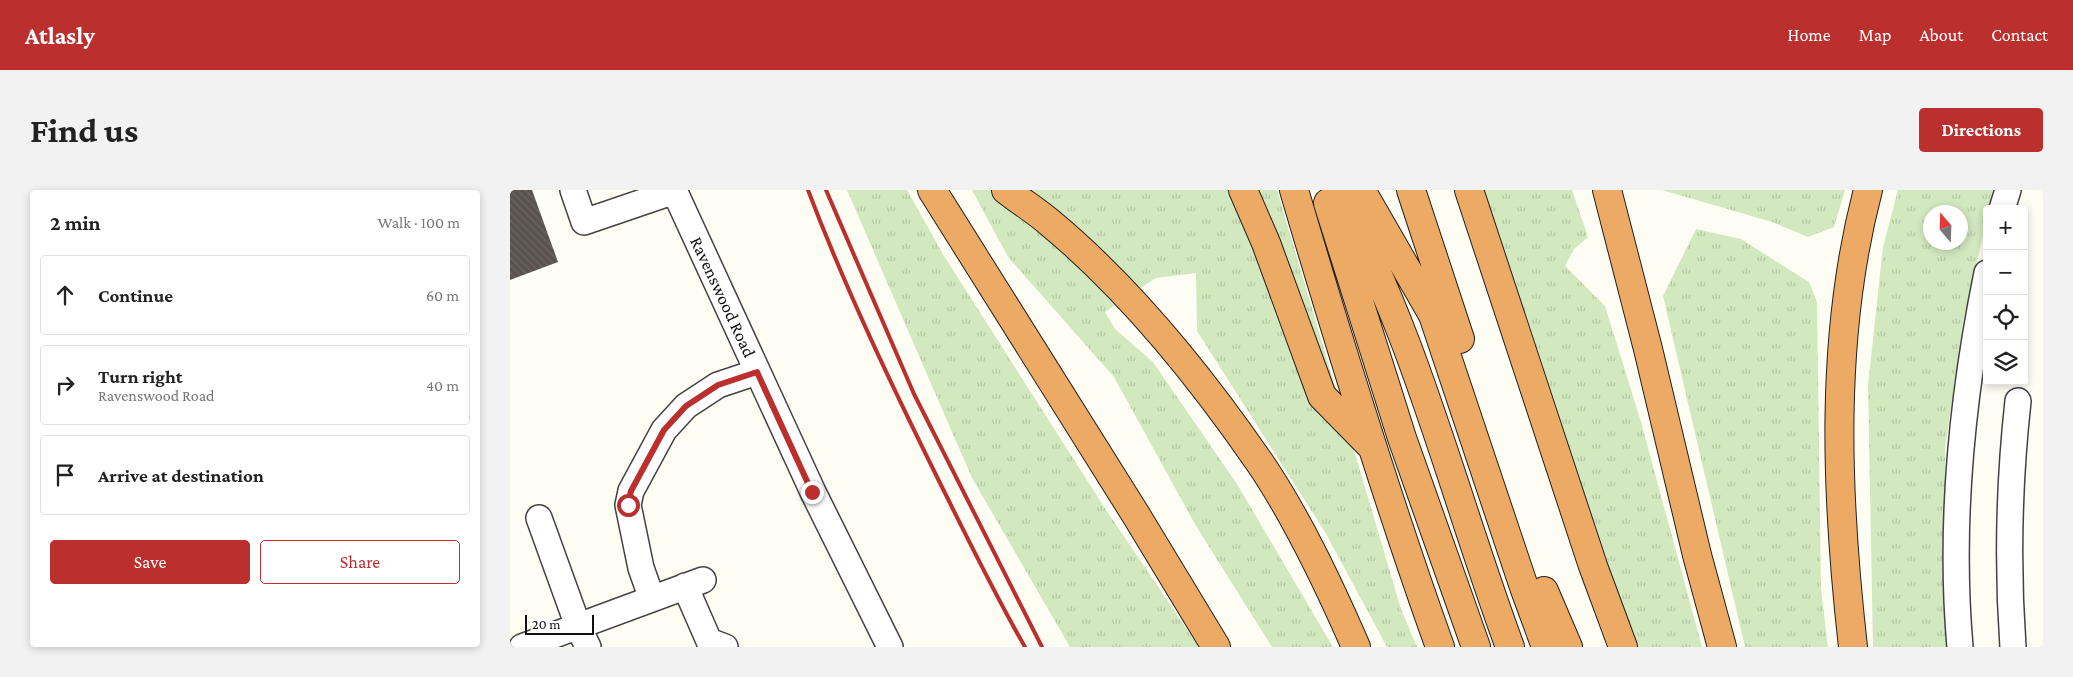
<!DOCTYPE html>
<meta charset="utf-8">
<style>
body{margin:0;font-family:"Crimson Pro",serif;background:#f2f2f2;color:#222}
.controls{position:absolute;right:15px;top:15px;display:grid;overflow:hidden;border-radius:5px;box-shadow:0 2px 8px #0003}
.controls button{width:45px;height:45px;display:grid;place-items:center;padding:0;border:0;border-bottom:1px solid #e0e0e0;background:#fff;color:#222;font:25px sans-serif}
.compass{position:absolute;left:1413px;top:15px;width:45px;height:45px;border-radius:50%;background:#fff;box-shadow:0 2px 8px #0003;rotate:341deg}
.scale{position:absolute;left:15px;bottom:12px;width:69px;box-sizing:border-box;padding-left:5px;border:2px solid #101010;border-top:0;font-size:14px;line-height:18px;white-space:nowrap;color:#101010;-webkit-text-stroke:4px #fff;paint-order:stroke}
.stop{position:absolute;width:15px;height:15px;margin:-11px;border:4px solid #bb2f2e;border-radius:50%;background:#fff}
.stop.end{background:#bb2f2e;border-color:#fff;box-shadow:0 1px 5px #0008}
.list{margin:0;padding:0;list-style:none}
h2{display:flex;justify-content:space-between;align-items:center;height:65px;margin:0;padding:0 20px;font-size:21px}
h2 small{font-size:16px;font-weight:400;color:#767676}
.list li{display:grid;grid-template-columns:32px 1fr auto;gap:15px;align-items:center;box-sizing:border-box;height:80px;margin:0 10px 10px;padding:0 10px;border:1px solid #e0e0e0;border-radius:5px}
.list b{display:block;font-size:19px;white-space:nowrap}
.list p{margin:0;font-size:16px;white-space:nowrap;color:#767676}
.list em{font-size:16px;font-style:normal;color:#767676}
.actions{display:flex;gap:10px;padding:15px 20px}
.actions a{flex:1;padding:11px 0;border:1px solid #bb2f2e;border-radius:5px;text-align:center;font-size:18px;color:#bb2f2e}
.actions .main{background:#bb2f2e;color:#fff}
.icon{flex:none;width:28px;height:28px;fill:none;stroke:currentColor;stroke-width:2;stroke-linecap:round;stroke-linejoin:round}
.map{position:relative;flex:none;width:1533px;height:457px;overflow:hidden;border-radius:5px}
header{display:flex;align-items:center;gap:30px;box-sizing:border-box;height:70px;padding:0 25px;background:#bb2f2e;color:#fff}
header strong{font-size:24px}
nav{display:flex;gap:28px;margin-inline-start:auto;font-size:18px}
.intro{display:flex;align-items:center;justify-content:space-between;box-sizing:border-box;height:120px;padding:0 30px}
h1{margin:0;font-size:35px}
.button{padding:12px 22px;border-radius:5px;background:#bb2f2e;color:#fff;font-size:18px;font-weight:700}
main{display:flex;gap:30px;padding:0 30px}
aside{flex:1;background:#fff;border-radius:5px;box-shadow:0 2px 8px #0003}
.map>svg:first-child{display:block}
.grass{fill:url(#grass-tufts);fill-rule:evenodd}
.building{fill:url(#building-back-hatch)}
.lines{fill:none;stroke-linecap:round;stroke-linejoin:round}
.minor-casing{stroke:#434343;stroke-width:28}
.highway-casing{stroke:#212121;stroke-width:30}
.minor{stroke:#fff;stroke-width:25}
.highway{stroke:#edaa64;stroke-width:28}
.rail{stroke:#bb2f2e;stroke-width:4}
.route{stroke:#bb2f2e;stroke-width:6}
.labels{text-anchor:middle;stroke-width:5;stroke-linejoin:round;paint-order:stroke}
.street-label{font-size:18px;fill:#101010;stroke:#fff}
</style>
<header>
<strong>Atlasly</strong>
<nav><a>Home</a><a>Map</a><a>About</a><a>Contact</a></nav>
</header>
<div class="intro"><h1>Find us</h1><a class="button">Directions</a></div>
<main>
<aside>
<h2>2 min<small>Walk · 100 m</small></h2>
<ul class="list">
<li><svg class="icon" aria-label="ahead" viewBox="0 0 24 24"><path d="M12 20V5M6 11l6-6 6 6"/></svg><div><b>Continue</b></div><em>60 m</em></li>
<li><svg class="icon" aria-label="right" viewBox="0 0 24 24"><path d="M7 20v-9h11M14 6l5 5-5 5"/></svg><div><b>Turn right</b><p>Ravenswood Road</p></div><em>40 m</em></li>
<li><svg class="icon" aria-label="arrive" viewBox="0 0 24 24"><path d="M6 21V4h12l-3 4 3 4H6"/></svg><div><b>Arrive at destination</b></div></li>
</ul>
<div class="actions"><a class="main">Save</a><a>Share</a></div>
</aside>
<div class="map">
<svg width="1533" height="457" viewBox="0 0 1533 457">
<defs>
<pattern id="grass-tufts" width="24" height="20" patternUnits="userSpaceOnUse" patternTransform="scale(1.25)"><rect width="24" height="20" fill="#d2e8bf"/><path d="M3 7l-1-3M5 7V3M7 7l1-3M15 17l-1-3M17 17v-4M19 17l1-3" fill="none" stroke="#b3c6a3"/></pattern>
<pattern id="building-back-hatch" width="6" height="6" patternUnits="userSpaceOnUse" patternTransform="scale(1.25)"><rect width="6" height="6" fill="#59524d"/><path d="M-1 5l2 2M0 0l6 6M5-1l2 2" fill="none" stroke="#6c6662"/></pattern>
</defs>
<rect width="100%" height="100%" fill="#fefdf4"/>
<!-- grass -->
<path class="grass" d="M 337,0 L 397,0 L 434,66 L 596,320 L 689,457 L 560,457 L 462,288 Z
M 462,0 L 767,0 L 891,419 L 907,457 L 877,457 L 815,342 L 687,141 L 686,83 L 646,88 L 595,122 L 605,139 L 643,172 L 727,294 L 823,457 L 762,457 L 686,336 L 604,187 L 498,67 Z
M 971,0 L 1062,0 L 1078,47 L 1064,59 L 1055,76 L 1095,116 L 1131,232 L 1192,457 L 1115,457 Z
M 1152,0 L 1335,0 L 1324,37 L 1298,47 L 1262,32 Z
M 1388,0 L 1483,0 L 1479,19 L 1477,19 L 1477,28 L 1453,132 L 1435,259 L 1437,457 L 1363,457 L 1358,195 L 1373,57 ZM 1420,22 L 1450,22 L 1450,52 L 1420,52 Z
M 1186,39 L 1231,49 L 1299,92 L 1307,112 L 1311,399 L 1318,457 L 1235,457 L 1153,106 Z"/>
<!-- building -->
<path class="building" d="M 0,0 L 22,0 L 48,72 L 0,90 Z"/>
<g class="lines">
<defs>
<path id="minor" d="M 63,0 L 74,32 L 165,1
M 164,0 L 303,302 L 380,457
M 1492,19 L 1498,0
M 29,328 L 68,436 L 78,457
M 175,396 L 199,451 L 215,457
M 142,409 L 131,378 L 118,315 L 121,301 L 154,240 L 176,216 L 208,195 L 247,182
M 12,457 L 193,390
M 1450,457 C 1439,332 1452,206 1477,83
M 1503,457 C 1497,374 1499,293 1508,211"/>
<path id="highway" d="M 422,0 L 626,325 L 706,457
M 496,0 C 510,11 525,20 539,32 C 620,99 690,186 750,273 C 788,329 819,395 846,457
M 733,0 L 756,53 L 812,206 L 860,255
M 784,0 C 829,153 876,307 930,457
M 826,0 C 905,142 944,306 1000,457
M 851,0 L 923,125 L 1014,397 L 1036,457
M 901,0 L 950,149
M 959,0 L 1083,376 L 1113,457
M 1097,0 L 1138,159 L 1187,365 L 1212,457
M 818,13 L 892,248 L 966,457
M 1034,401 L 1058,457
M 1343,457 C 1326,306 1319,148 1358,0"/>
</defs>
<!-- minor casing -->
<use href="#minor" class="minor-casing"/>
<!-- highway casing -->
<use href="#highway" class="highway-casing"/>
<!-- minor -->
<use href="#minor" class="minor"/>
<!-- highway -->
<use href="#highway" class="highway"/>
<!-- rail -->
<path class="rail" d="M 298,0 C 336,100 382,196 429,291 C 457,347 484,403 515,457
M 316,0 L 404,204 L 532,457"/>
</g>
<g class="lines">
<!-- route -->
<path class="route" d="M 118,315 L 121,301 L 154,240 L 176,216 L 208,195 L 247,182 L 302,302"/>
</g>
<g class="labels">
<!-- street labels -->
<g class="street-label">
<text transform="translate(213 107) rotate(65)" y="6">Ravenswood Road</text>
</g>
</g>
</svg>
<div class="controls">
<button>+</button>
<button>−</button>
<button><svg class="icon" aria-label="locate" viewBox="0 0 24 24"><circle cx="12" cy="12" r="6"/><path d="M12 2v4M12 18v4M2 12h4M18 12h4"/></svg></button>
<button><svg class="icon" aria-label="layers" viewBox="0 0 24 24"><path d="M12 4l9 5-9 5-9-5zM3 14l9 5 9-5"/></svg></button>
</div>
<svg class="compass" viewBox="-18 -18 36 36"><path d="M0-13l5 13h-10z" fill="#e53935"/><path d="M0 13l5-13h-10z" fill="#767676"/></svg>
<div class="scale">20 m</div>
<div class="stop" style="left:118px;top:315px"></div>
<div class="stop end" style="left:302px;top:302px"></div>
</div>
</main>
